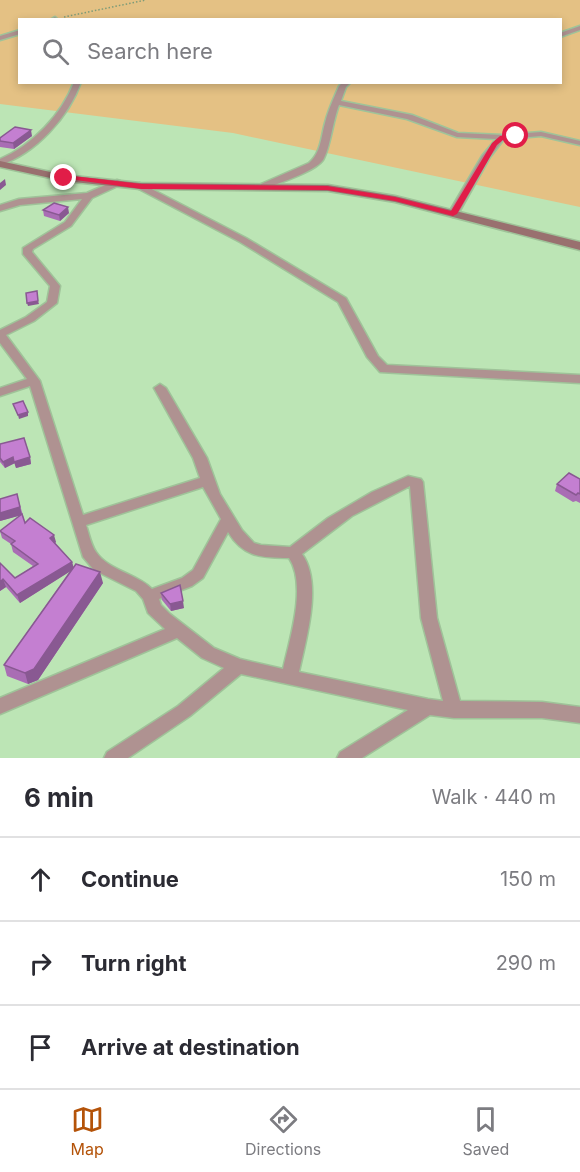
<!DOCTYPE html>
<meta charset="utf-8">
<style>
body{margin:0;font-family:Inter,sans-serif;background:#f7f7f7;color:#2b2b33}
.stop{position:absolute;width:18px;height:18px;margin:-14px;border:4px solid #e11d48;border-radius:50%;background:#fff}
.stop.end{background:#e11d48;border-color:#fff;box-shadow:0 2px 6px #0008}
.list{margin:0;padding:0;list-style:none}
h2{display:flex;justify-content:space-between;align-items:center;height:78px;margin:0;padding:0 24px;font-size:26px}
h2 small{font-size:20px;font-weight:400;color:#7c7c81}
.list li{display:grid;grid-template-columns:39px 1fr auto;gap:18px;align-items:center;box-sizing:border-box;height:84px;padding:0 24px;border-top:2px solid #e1e1e2}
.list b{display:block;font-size:22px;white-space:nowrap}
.list em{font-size:20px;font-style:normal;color:#7c7c81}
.icon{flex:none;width:33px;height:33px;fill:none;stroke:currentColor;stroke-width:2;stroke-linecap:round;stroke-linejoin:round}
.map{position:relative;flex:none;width:580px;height:758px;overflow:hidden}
.search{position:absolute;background:#fff;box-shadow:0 3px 9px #0003;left:18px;right:18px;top:18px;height:66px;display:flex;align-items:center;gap:15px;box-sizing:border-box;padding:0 21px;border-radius:0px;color:#7c7c81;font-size:22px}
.sheet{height:330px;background:#fff}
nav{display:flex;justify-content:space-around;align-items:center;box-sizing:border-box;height:84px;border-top:2px solid #e1e1e2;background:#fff;font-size:16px;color:#7c7c81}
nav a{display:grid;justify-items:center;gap:3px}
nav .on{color:#b45309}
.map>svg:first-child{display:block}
.green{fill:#e4c184;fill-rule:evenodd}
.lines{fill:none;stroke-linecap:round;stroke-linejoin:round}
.street-casing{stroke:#9fc399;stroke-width:3}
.secondary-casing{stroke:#9fc399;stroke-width:3}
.path{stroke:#7d9b78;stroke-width:1.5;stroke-dasharray:1.5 2;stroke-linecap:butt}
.street{fill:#af9291;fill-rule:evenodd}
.secondary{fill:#99706f;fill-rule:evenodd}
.wall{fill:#a96db4}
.shaded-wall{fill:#895992}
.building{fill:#c47fd1;stroke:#895992;stroke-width:1.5}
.route{fill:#e11d48}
</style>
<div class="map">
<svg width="580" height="758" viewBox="0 0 580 758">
<rect width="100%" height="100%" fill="#bce5b5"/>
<!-- green -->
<path class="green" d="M 0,0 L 580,0 L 580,207 L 233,133 L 0,104 ZM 20,20 L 560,20 L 560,82 L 20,82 Z"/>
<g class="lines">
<defs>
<path id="street" d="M 55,17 L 58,20 L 50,20 Z
M 580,26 L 580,30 L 560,37 L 560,33 Z
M 20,30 L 20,34 L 0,40 L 0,36 Z
M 74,82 L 81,82 C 69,117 35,154 0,165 L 0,159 C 32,146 62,114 74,82 Z
M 343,82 L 351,82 L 346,87 L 341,101 L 412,115 L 458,133 L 502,135 L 541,132 L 580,141 L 580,145 L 541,136 L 504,139 L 490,157 L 458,214 L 453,217 L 448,214 L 482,156 L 496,139 L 457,137 L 407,119 L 339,105 C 333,120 330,149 323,160 C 314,172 281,182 267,188 L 261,188 L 261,184 L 309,163 C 321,153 321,137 325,123 C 328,110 334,98 339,86 Z
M 117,180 L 120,181 L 120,185 L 92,198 L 71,226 L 33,249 L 32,252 L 60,286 L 57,303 L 34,321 L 6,335 L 40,381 L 83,515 L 200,478 L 193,458 L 154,388 L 160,384 L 166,388 L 207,458 L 220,494 L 242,530 L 254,543 L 261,545 L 290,547 L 328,518 L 372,492 L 408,476 L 421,479 L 423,482 L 437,618 L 460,701 L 542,702 L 580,707 L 580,723 L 542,718 L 454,718 L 430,715 L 362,758 L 337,758 L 340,752 L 408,710 L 241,674 L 190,716 L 128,758 L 104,758 L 107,752 L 178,706 L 224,668 L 202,658 L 177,638 L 0,714 L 0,698 L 165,629 L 148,613 L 143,599 L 136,591 L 94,570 L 83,557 L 30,386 L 0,396 L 0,388 L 27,379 L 0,343 L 0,330 L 26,317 L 47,302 L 50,286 L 23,254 L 23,248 L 65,222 L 82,199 L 20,205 L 0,211 L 0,205 L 19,199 L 87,193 ZM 410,486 L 421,618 L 443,701 L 428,699 L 299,672 C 306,639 323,583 302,554 L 352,516 ZM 203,487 L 221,519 L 193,570 L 182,578 L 152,589 C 136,573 109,571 96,552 C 91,545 89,534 86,525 ZM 228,532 C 244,558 261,557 289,558 C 307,585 290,638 283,669 L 240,659 L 214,648 L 170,614 L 161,605 L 159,599 L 192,586 L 203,578 Z
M 140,183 L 246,238 L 346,298 L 378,356 L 387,365 L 580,375 L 580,383 L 380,372 L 367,357 L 338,302 L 240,242 L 137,188 L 136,186 Z"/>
<path id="secondary" d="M 0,161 L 64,175 L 140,183 L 328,185 L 395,196 L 580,242 L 580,250 L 395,202 L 328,191 L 140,189 L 64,181 L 0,167 Z"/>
</defs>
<!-- street casing -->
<use href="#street" class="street-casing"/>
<!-- secondary casing -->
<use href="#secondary" class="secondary-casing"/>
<!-- path -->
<path class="path" d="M 64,17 L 146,0"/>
<!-- street -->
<use href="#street" class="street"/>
<!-- secondary -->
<use href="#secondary" class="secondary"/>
</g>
<!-- wall -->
<path class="wall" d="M 32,136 L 14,149 L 0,147 L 0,138 Z
M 43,210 L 69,213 L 60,221 L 44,216 Z
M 0,444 L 30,457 L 31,464 L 16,468 L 15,463 L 5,468 L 0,462 Z
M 580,479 L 580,503 L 576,501 L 573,502 L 555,491 L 557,484 Z
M 17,494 L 25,523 L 56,542 L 55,543 L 72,562 L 73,567 L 103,583 L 38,680 L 28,684 L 7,676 L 4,665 L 70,571 L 20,603 L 6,587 L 0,591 L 0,563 L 15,578 L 33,566 L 13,552 L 11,544 L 2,538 L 0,531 L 21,515 L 0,521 Z
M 161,593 L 184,608 L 171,611 L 162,600 Z"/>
<!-- shaded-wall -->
<path class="shaded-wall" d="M 31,130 L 32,136 L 14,149 L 13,143 Z
M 5,179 L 6,185 L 0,190 L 0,183 Z
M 68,207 L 69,213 L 60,221 L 59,215 Z
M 38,301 L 39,304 L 28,306 L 27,303 Z
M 28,412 L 28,416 L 19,419 L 18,415 Z
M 13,457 L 15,463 L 5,468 L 3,462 Z
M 30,457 L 31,464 L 16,468 L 14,462 Z
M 20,507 L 22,515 L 0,521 L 0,513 Z
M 54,535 L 56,542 L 52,546 L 50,538 Z
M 72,562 L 74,569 L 20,603 L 17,595 Z
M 100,572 L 103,583 L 38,680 L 28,684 L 25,673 Z
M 3,579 L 6,587 L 0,591 L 0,582 Z
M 183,601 L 184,608 L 171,611 L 170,604 Z"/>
<!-- building -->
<path class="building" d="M 15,127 L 31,130 L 13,143 L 0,141 L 0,138 Z
M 54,203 L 68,207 L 59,215 L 43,210 Z
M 37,291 L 38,301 L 27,303 L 26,293 Z
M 23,401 L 28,412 L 18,415 L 13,404 Z
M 24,438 L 30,457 L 14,462 L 13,457 L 3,462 L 0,458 L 0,444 Z
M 569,473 L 580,479 L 580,494 L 578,493 L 576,495 L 557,484 Z
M 17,494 L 20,507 L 0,513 L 0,499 Z
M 22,514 L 25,523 L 30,518 L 54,535 L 50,538 L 72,562 L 17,595 L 3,579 L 0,582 L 0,563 L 15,578 L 38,564 L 11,544 L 15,541 L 0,531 Z
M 76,564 L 100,572 L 34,669 L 25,673 L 4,665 Z
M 180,585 L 183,601 L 170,604 L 161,593 Z"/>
<!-- route -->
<path class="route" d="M 516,134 L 519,137 L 504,139 L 497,145 L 457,214 L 453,216 L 395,201 L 327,190 L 142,189 L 61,178 L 64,175 L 142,184 L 327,186 L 395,197 L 451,211 L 492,143 L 500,136 Z"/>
</svg>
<div class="stop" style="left:516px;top:136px"></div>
<div class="stop end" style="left:64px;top:178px"></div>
<div class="search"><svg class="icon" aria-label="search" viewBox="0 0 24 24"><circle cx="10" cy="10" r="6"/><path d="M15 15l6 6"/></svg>Search here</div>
</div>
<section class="sheet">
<h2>6 min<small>Walk · 440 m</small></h2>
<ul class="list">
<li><svg class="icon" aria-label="ahead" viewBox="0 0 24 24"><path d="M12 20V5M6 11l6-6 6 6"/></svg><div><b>Continue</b></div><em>150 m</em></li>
<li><svg class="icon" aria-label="right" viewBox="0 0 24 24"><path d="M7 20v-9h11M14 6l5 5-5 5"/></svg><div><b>Turn right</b></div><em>290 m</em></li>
<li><svg class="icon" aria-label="arrive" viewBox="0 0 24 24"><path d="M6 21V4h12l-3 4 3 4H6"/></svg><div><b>Arrive at destination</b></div></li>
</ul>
</section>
<nav>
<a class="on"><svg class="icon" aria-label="map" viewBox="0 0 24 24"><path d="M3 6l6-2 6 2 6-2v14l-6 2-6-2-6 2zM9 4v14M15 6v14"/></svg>Map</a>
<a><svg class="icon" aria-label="directions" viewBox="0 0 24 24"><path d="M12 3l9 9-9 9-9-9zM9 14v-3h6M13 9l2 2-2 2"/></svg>Directions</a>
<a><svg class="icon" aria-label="saved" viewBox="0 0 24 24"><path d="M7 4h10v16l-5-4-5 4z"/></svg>Saved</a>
</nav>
